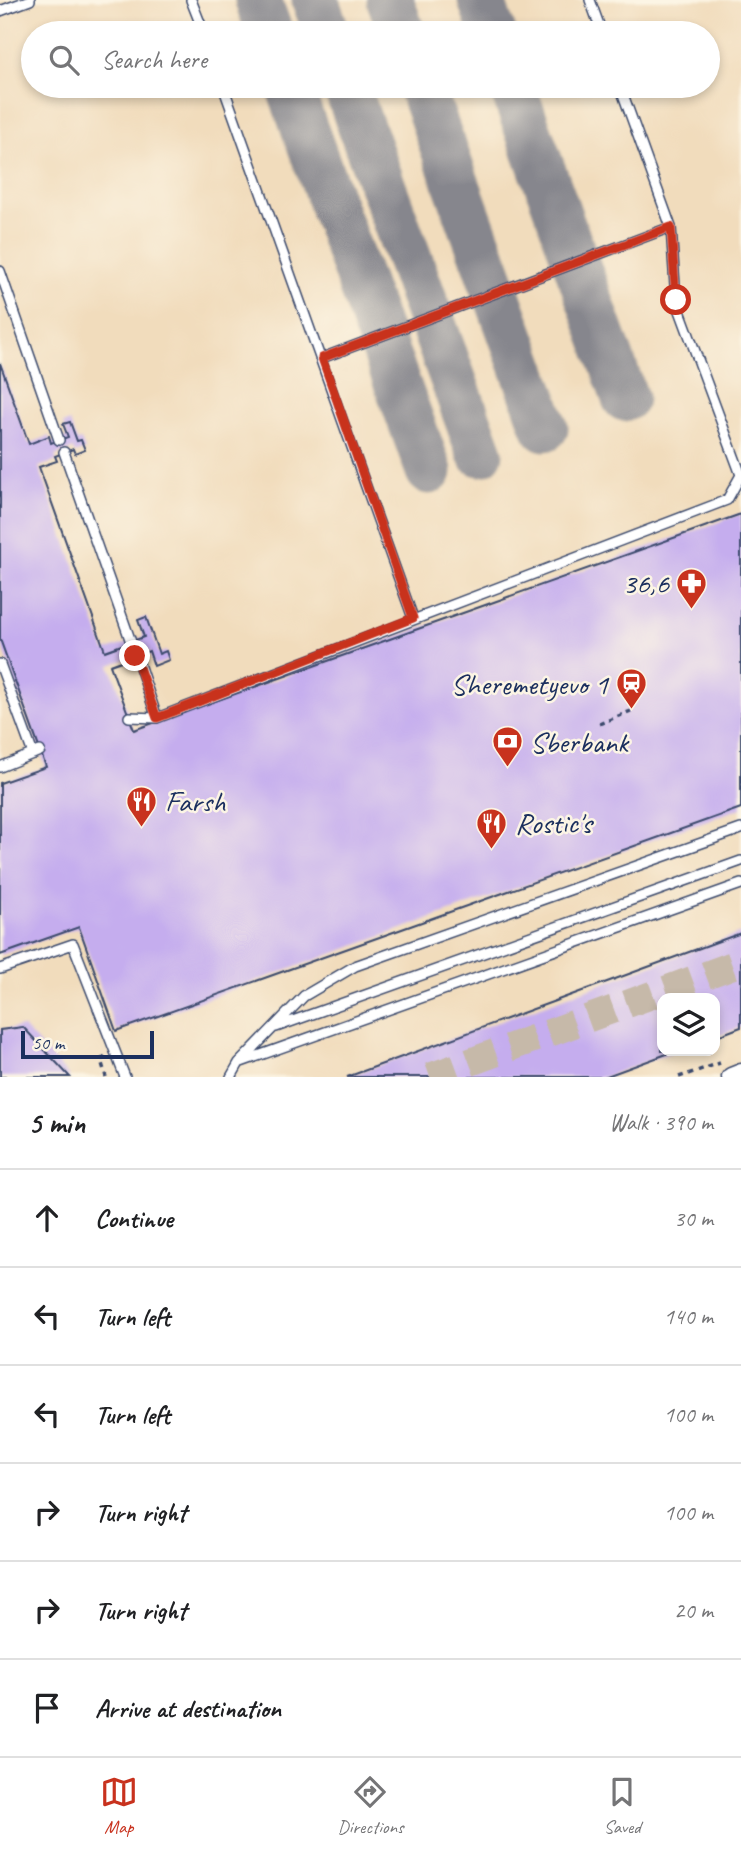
<!DOCTYPE html>
<meta charset="utf-8">
<style>
body{margin:0;font-family:Caveat,sans-serif;background:#f6f6f6;color:#202124}
.controls{position:absolute;right:21px;bottom:21px;display:grid;overflow:hidden;border-radius:14px;box-shadow:0 4px 10px #0003}
.controls button{width:63px;height:63px;display:grid;place-items:center;padding:0;border:0;border-bottom:2px solid #e0e0e0;background:#fff;color:#202124;font:35px sans-serif}
.scale{position:absolute;left:21px;bottom:18px;width:133px;box-sizing:border-box;padding-left:7px;border:4px solid #1b2f5e;border-top:0;font-size:19px;line-height:24px;white-space:nowrap;color:#1b2f5e;-webkit-text-stroke:5px #fcf5e5;paint-order:stroke}
.stop{position:absolute;width:21px;height:21px;margin:-16px;border:5px solid #c8321e;border-radius:50%;background:#fff}
.stop.end{background:#c8321e;border-color:#fff;box-shadow:0 2px 7px #0008}
.list{margin:0;padding:0;list-style:none}
h2{display:flex;justify-content:space-between;align-items:center;height:91px;margin:0;padding:0 28px;font-size:30px}
h2 small{font-size:23px;font-weight:400;color:#757577}
.list li{display:grid;grid-template-columns:46px 1fr auto;gap:21px;align-items:center;box-sizing:border-box;height:98px;padding:0 28px;border-top:2px solid #e0e0e0}
.list b{display:block;font-size:26px;white-space:nowrap}
.list em{font-size:23px;font-style:normal;color:#757577}
.icon{flex:none;width:38px;height:38px;fill:none;stroke:currentColor;stroke-width:2;stroke-linecap:round;stroke-linejoin:round}
.map{position:relative;flex:none;width:741px;height:1077px;overflow:hidden}
.search{position:absolute;background:#fff;box-shadow:0 4px 10px #0003;left:21px;right:21px;top:21px;height:77px;display:flex;align-items:center;gap:18px;box-sizing:border-box;padding:0 24px;border-radius:38px;color:#757577;font-size:26px}
.sheet{height:679px;background:#fff}
nav{display:flex;justify-content:space-around;align-items:center;box-sizing:border-box;height:98px;border-top:2px solid #e0e0e0;background:#fff;font-size:19px;color:#757577}
nav a{display:grid;justify-items:center;gap:4px}
nav .on{color:#c8321e}
.map>svg:first-child{display:block}
.lines{fill:none;stroke-linecap:round;stroke-linejoin:round}
.taxiway{stroke:#86868d;stroke-width:47}
.building{fill:#c5adee}
.primary-tunnel{stroke:#c6b9a9;stroke-width:28;stroke-dasharray:28 14;stroke-linecap:butt}
.service-casing{stroke:#3b496c;stroke-width:12}
.minor-casing{stroke:#3b496c;stroke-width:21}
.path{stroke:#3b496c;stroke-width:3.5;stroke-dasharray:5 5;stroke-linecap:butt}
.service{stroke:#fff;stroke-width:9}
.minor{stroke:#fff;stroke-width:18}
.route{stroke:#c8321e;stroke-width:9}
.labels{text-anchor:middle;stroke-width:5;stroke-linejoin:round;paint-order:stroke}
.poi-label{font-size:30px;fill:#1b2f5e;stroke:#fcf5e5;text-anchor:start}
</style>
<div class="map">
<svg width="741" height="1077" viewBox="0 0 741 1077">
<rect width="100%" height="100%" fill="#fcf5e5"/>
<filter id="ink" filterUnits="userSpaceOnUse"><feTurbulence type="fractalNoise" baseFrequency=".0143" numOctaves="2"/><feDisplacementMap in="SourceGraphic" scale="14" xChannelSelector="R" yChannelSelector="G"/><feConvolveMatrix kernelMatrix="1 2 1 2 8 2 1 2 1" color-interpolation-filters="sRGB"/></filter>
<filter id="wash" filterUnits="userSpaceOnUse"><feTurbulence type="fractalNoise" baseFrequency=".00686" numOctaves="4" result="noise"/><feDisplacementMap in="SourceGraphic" scale="28" xChannelSelector="R" yChannelSelector="G"/><feGaussianBlur stdDeviation="1.57" result="paint"/><feColorMatrix in="noise" values="0 0 0 0 0 0 0 0 0 0 0 0 0 0 0 0 0 1.4 0 .05"/><feComposite in="paint" operator="in"/></filter>
<g filter="url(#wash)">
<rect width="100%" height="100%" fill="#f1dcbc"/>
<g class="lines">
<!-- taxiway -->
<path class="taxiway" d="M 258,0 L 270,33
M 315,0 L 327,33
M 390,0 L 402,33
M 481,0 L 493,33
M 289,86 L 429,471
M 346,86 L 480,453
M 421,86 L 545,428
M 512,86 L 625,398"/>
</g>
<g id="blocks">
<!-- building -->
<path class="building" d="M 0,363 L 29,444 L 49,436 L 51,443 L 68,437 L 63,424 L 70,422 L 77,441 L 81,440 L 85,450 L 75,454 L 73,449 L 55,456 L 57,461 L 39,467 L 105,651 L 144,637 L 138,620 L 146,617 L 159,654 L 166,651 L 169,660 L 154,666 L 149,651 L 110,665 L 134,730 L 741,514 L 741,808 L 116,1031 L 79,927 L 0,955 L 0,783 L 46,767 L 0,639 Z
M 741,933 L 741,1027 L 715,1037 L 715,998 L 662,998 L 662,1051 L 675,1051 L 604,1077 L 347,1077 Z
M 23,1027 L 70,1077 L 0,1077 L 0,1030 Z"/>
</g>
</g>
<g filter="url(#ink)">
<use href="#blocks" fill-opacity="0" stroke="#3b496c" stroke-width="2"/>
<g class="lines">
<!-- primary-tunnel -->
<path class="primary-tunnel" d="M 430,1077 L 741,962"/>
<defs>
<path id="service" d="M 191,0 L 204,33
M 590,0 L 602,33
M 0,11 L 30,0
M 223,86 L 413,618
M 620,86 L 671,227 L 676,300 L 741,475
M 0,271 L 59,440
M 322,358 L 671,227
M 64,452 L 131,642
M 136,655 L 157,718
M 0,664 L 33,754
M 129,717 L 157,718 L 727,500 L 741,475
M 0,767 L 40,751
M 0,969 L 73,944 L 125,1077
M 276,1027 L 741,861
M 241,1062 L 741,884
M 231,1077 L 239,1063 L 304,996 L 355,966 L 741,829"/>
<path id="minor" d="M 731,1077 L 741,1073"/>
</defs>
<!-- service casing -->
<use href="#service" class="service-casing"/>
<!-- minor casing -->
<use href="#minor" class="minor-casing"/>
<!-- path -->
<path class="path" d="M 599,724 L 631,711
M 105,1056 L 101,1060 L 106,1077
M 679,1077 L 720,1063"/>
<!-- service -->
<use href="#service" class="service"/>
<!-- minor -->
<use href="#minor" class="minor"/>
</g>
</g>
<g class="lines" filter="url(#ink)">
<!-- route -->
<path class="route" d="M 135,656 L 157,718 L 413,618 L 322,358 L 671,227 L 676,300"/>
</g>
<!-- icons -->
<defs>
<symbol id="pharmacy-pin" viewBox="-11 -11 22 30"><path d="M0 17L-7.5 6A9.5 9.5 0 1 1 7.5 6Z" fill="#c8321e" stroke="#fcf5e5"/><path d="M-2-6h4v4h4v4h-4v4h-4v-4h-4v-4h4Z" fill="#fff"/></symbol>
<symbol id="station-pin" viewBox="-11 -11 22 30"><path d="M0 17L-7.5 6A9.5 9.5 0 1 1 7.5 6Z" fill="#c8321e" stroke="#fcf5e5"/><path d="M-3-6H3Q5-6 5-4V2Q5 4 3 4L4.5 6H3L1.5 4h-3L-3 6H-4.5L-3 4Q-5 4-5 2V-4Q-5-6-3-6ZM-3.5-4v3h7v-3ZM-3.5 1v1.5H-2V1ZM2 1v1.5H3.5V1Z" fill="#fff"/></symbol>
<symbol id="bank-pin" viewBox="-11 -11 22 30"><path d="M0 17L-7.5 6A9.5 9.5 0 1 1 7.5 6Z" fill="#c8321e" stroke="#fcf5e5"/><path d="M-6-4H6V4H-6ZM0-2.3a2.3 2.3 0 1 0 0 4.6a2.3 2.3 0 1 0 0-4.6Z" fill="#fff"/></symbol>
<symbol id="restaurant-pin" viewBox="-11 -11 22 30"><path d="M0 17L-7.5 6A9.5 9.5 0 1 1 7.5 6Z" fill="#c8321e" stroke="#fcf5e5"/><path d="M-5-6h1v4h1v-4h1v4h1v-4h1v5L-1.5 .5V6h-2V.5L-5-1ZM5-6V6H3V1.5H1.5Q1.5-4 5-6Z" fill="#fff"/></symbol>
</defs>
<g fill-rule="evenodd">
<use href="#pharmacy-pin" x="674" y="566" width="35" height="47"/>
<use href="#station-pin" x="614" y="666" width="35" height="47"/>
<use href="#bank-pin" x="490" y="724" width="35" height="47"/>
<use href="#restaurant-pin" x="124" y="784" width="35" height="47"/>
<use href="#restaurant-pin" x="474" y="806" width="35" height="47"/>
</g>
<g class="labels">
<!-- poi labels -->
<g class="poi-label">
<text x="669" y="593" text-anchor="end">36,6</text>
<text x="608" y="694" text-anchor="end">Sheremetyevo 1</text>
<text x="530" y="752">Sberbank</text>
<text x="165" y="811">Farsh</text>
<text x="515" y="833">Rostiс's</text>
</g>
</g>
</svg>
<div class="controls">
<button><svg class="icon" aria-label="layers" viewBox="0 0 24 24"><path d="M12 4l9 5-9 5-9-5zM3 14l9 5 9-5"/></svg></button>
</div>
<div class="scale">50 m</div>
<div class="stop" style="left:676px;top:300px"></div>
<div class="stop end" style="left:135px;top:656px"></div>
<div class="search"><svg class="icon" aria-label="search" viewBox="0 0 24 24"><circle cx="10" cy="10" r="6"/><path d="M15 15l6 6"/></svg>Search here</div>
</div>
<section class="sheet">
<h2>5 min<small>Walk · 390 m</small></h2>
<ul class="list">
<li><svg class="icon" aria-label="ahead" viewBox="0 0 24 24"><path d="M12 20V5M6 11l6-6 6 6"/></svg><div><b>Continue</b></div><em>30 m</em></li>
<li><svg class="icon" aria-label="left" viewBox="0 0 24 24"><path d="M17 20v-9H6M10 6l-5 5 5 5"/></svg><div><b>Turn left</b></div><em>140 m</em></li>
<li><svg class="icon" aria-label="left" viewBox="0 0 24 24"><path d="M17 20v-9H6M10 6l-5 5 5 5"/></svg><div><b>Turn left</b></div><em>100 m</em></li>
<li><svg class="icon" aria-label="right" viewBox="0 0 24 24"><path d="M7 20v-9h11M14 6l5 5-5 5"/></svg><div><b>Turn right</b></div><em>100 m</em></li>
<li><svg class="icon" aria-label="right" viewBox="0 0 24 24"><path d="M7 20v-9h11M14 6l5 5-5 5"/></svg><div><b>Turn right</b></div><em>20 m</em></li>
<li><svg class="icon" aria-label="arrive" viewBox="0 0 24 24"><path d="M6 21V4h12l-3 4 3 4H6"/></svg><div><b>Arrive at destination</b></div></li>
</ul>
</section>
<nav>
<a class="on"><svg class="icon" aria-label="map" viewBox="0 0 24 24"><path d="M3 6l6-2 6 2 6-2v14l-6 2-6-2-6 2zM9 4v14M15 6v14"/></svg>Map</a>
<a><svg class="icon" aria-label="directions" viewBox="0 0 24 24"><path d="M12 3l9 9-9 9-9-9zM9 14v-3h6M13 9l2 2-2 2"/></svg>Directions</a>
<a><svg class="icon" aria-label="saved" viewBox="0 0 24 24"><path d="M7 4h10v16l-5-4-5 4z"/></svg>Saved</a>
</nav>
